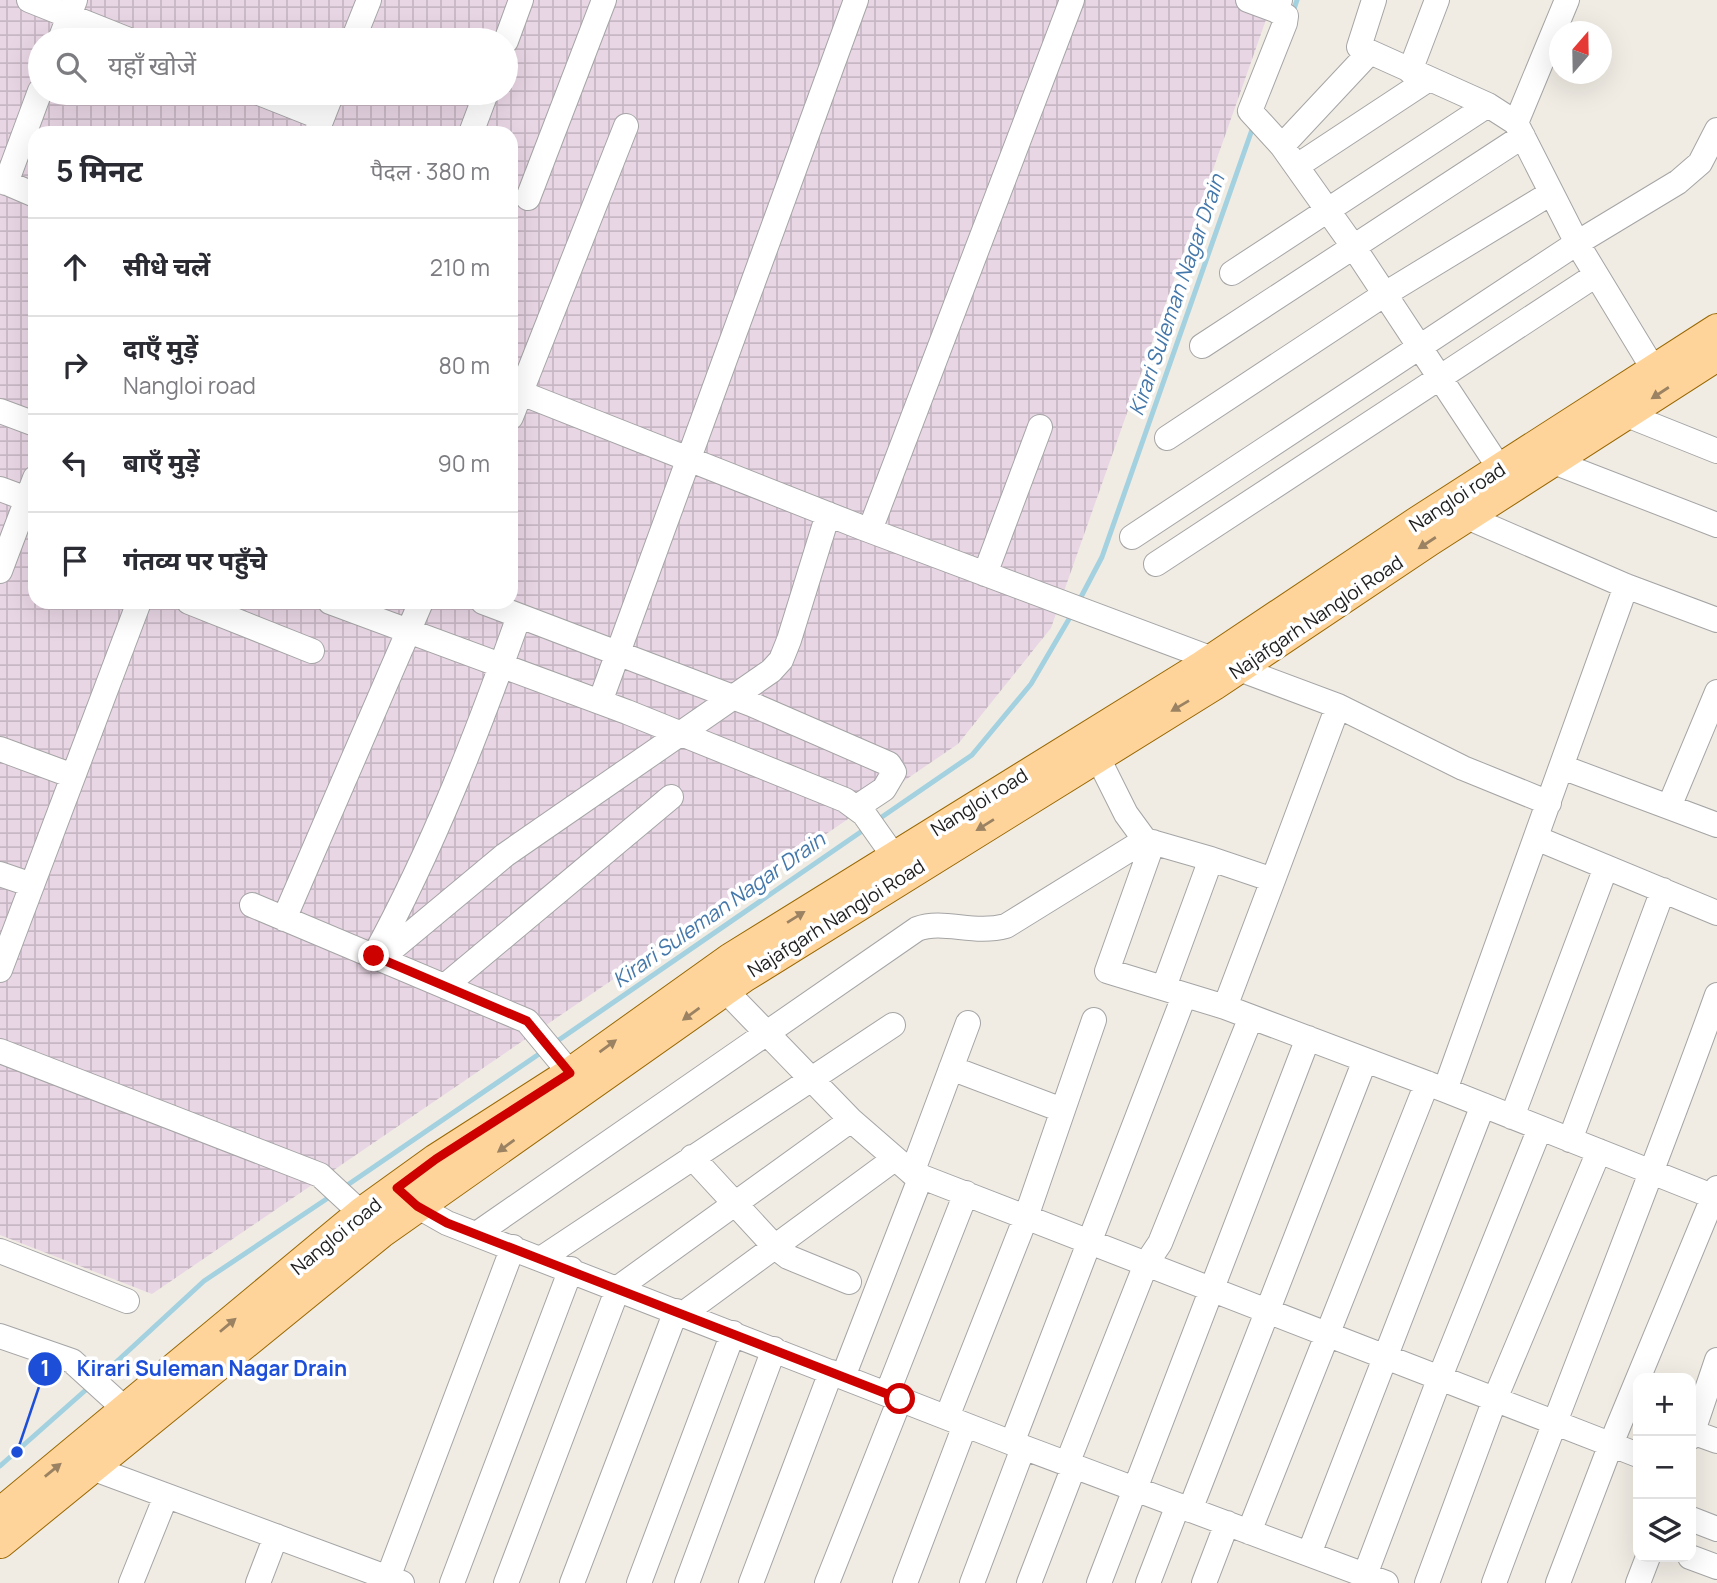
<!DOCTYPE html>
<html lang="hi">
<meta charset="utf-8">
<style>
body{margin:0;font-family:Manrope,"Noto Sans Devanagari",sans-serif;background:#f7f7f7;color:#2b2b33}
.controls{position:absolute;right:21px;bottom:21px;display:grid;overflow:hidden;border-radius:14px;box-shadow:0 7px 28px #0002}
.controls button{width:63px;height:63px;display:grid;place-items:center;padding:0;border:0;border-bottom:2px solid #e1e1e2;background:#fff;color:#2b2b33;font:35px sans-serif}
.compass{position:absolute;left:1549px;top:21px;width:63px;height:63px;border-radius:50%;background:#fff;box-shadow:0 7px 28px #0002;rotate:20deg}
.stop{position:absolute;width:21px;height:21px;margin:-16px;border:5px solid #cd0100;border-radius:50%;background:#fff}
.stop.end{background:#cd0100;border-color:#fff;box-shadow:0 2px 7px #0008}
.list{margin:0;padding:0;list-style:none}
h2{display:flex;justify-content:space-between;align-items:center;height:91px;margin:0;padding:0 28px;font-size:30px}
h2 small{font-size:23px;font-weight:400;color:#7c7c81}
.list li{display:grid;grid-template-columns:46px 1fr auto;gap:21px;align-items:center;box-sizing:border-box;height:98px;padding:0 28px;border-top:2px solid #e1e1e2}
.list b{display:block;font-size:26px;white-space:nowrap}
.list p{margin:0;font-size:23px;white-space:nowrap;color:#7c7c81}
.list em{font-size:23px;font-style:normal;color:#7c7c81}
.icon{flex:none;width:38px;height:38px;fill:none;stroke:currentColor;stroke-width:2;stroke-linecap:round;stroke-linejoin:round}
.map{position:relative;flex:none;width:1717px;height:1583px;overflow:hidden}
.search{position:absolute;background:#fff;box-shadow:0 7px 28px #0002;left:28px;top:28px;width:490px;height:77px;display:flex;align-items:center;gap:18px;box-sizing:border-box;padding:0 24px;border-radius:38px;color:#7c7c81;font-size:26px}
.panel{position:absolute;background:#fff;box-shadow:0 7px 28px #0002;left:28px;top:126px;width:490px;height:483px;border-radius:21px}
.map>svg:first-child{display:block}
.industrial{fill:url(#industrial-grid);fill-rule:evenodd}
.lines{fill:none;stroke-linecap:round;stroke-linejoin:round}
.stream{stroke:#a3d1df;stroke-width:5}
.minor-casing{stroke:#a5a5a5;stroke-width:26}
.major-casing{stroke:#996700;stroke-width:32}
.minor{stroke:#fff;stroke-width:24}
.major{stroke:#ffd49a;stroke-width:30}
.oneway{fill:#9a8262}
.route{stroke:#cd0100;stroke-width:9}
.labels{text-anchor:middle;stroke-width:7;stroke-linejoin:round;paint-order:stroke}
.street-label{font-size:19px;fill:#1e1e1e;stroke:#fff}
.water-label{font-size:21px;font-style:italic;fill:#47a;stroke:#fff}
.leader{fill:none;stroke:#1d4ed8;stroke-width:2.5}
.callout-dot{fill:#1d4ed8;stroke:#fff;stroke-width:2.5}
.mark-label{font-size:21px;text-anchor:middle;font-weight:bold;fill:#fff}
.callout-label{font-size:21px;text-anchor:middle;font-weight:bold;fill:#1d4ed8;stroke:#fff;stroke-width:7;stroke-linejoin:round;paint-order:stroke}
</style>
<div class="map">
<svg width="1717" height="1583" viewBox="0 0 1717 1583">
<defs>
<pattern id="industrial-grid" width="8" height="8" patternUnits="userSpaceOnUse" patternTransform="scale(1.75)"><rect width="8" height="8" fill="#e9d6e5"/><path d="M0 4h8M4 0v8" fill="none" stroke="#c7b7c4"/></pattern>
</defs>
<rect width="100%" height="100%" fill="#f0ece4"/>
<!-- industrial -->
<path class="industrial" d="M 0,0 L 1273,0 L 1051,628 L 958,744 L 152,1294 L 0,1235 ZM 40,40 L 506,40 L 506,93 L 40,93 ZM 35,133 L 511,133 L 511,602 L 35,602 Z"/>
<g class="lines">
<!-- stream -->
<path class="stream" d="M 1293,12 L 1297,0
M 1081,597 L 1102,557 L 1254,124
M 876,821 L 972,755 L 1031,684 L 1069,619
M 553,1044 L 865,829
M 346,1186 L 542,1052
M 100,1377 L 204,1281 L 331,1196
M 0,1466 L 88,1388"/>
<defs>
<path id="minor" d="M 29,0 L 129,40
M 1248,0 L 1275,10 L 1280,0
M 1374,0 L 1359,47 L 1488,105 L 1516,123 L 1577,243 L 1654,370
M 1275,10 L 1286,16 L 1285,23 L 1250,111 L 1282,146
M 60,40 L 75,0
M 353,40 L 369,0
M 506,41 L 521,0
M 1369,53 L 1282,146 L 1353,246 L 1510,484
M 1410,71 L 1437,0
M 259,93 L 322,118
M 1516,123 L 1567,0
M 317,131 L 332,93
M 471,133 L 486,93
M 1297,166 L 1429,79
M 0,180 L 35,195
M 6,183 L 40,91
M 528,198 L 604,0
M 1232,273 L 1488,105
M 1202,346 L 1523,136
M 511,389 L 863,528 L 1338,706 L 1463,768 L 1549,803
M 0,411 L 35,424
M 1627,415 L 1717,451
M 511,417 L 626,126
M 1167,438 L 1385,294 L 1551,193
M 1554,462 L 1717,525
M 0,489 L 35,502
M 1455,507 L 1467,517 L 1626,586 L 1717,620
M 870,530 L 1072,0
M 1132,537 L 1577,243 L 1678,182 L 1700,163 L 1717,130
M 1156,564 L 1596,275
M 0,571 L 35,478
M 985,574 L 1040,427
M 189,602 L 312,651
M 330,602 L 627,712 L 845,800 L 864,814 L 893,855
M 483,602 L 751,704 L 889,764 L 894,772 L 884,789 L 857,807
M 600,702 L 856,0
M 0,749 L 73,776
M 1097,756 L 1126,814 L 1145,840 L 1211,859 L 1164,987
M 1562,767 L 1717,825
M 1669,807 L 1717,692
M 1536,838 L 1717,913
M 1153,842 L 1107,971 L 1225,1007 L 1445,1090 L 1717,1198
M 1211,859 L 1273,880 L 1225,1007
M 0,874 L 32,885
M 1273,880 L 1338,706
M 252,905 L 527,1021 L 570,1073
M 284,919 L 421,602
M 374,956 C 433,848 478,732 519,616
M 380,959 L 505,855 L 771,671 L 781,660 L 789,640 L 828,514
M 0,970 L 139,602
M 445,986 L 671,797
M 725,990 L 851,1120 L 912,1173 L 1638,1455
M 0,1051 L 320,1175 L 361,1213
M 951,1068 L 1062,1110
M 1445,1090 L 1626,586
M 1512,1117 L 1606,867
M 1570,1140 L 1663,890
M 692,1157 L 775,1247 L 788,1257 L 849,1282
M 912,1173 L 968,1023
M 406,1195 L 417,1206 L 447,1223 L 1012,1443 L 1386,1583
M 478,1233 L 917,929 C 944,919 973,935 1006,926 L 1145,840
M 0,1251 L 127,1301
M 542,1258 L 893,1025
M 683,1314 L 893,1160
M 0,1336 L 72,1361 L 126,1410
M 843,1377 L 921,1176
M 887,1394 L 966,1193
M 947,1417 L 1026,1217 L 1094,1020
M 1692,1432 L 1717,1441
M 1691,1437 L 1717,1360
M 1012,1443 L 1184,996
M 1067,1464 L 1146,1264 L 1160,1243 L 1251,1017
M 92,1468 L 402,1583
M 1190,1510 L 1365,1060
M 1691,1519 L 1717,1529
M 1249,1532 L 1427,1083
M 1309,1554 L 1483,1105
M 1690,1557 L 1717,1567
M 1365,1575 L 1440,1377 L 1540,1128
M 131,1583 L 166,1496
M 258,1583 L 276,1536
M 386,1583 L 513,1247
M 452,1583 L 571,1269
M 506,1583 L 618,1288 L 851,1120
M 572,1583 L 676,1311
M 639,1583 L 733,1333
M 687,1583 L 774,1349
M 751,1583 L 831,1372
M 827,1583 L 900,1399
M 905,1583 L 965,1425
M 972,1583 L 1023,1448
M 1029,1583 L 1074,1466
M 1099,1583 L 1308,1038
M 1148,1583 L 1178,1505
M 1204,1583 L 1227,1523
M 1427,1583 L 1495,1399 L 1599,1151
M 1494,1583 C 1567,1386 1646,1193 1717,995
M 1558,1583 L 1611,1444 L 1717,1188
M 1638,1583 L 1648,1557"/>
<path id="major" d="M 0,1513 L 361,1213 L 436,1159 L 570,1073 L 731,958 L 1202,666 L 1417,522 L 1717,329
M 0,1543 L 381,1233 L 744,977 L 1214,685 L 1429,541 L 1717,356"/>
</defs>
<!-- minor casing -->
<use href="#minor" class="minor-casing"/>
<!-- major casing -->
<use href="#major" class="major-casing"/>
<!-- minor -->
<use href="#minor" class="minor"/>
<!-- major -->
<use href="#major" class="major"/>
</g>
<!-- one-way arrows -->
<defs><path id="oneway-solid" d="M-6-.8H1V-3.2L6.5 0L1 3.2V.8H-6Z" transform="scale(1.75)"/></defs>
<g class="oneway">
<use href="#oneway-solid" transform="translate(1660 393) rotate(147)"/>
<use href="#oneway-solid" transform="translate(1427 543) rotate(147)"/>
<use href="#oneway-solid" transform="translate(1180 706) rotate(149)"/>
<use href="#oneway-solid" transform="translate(985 825) rotate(148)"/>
<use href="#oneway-solid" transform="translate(796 917) rotate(-32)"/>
<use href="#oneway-solid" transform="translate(691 1014) rotate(144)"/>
<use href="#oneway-solid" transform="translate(608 1046) rotate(-36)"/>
<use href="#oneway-solid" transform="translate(506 1146) rotate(144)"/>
<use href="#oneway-solid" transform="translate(228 1325) rotate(-40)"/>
<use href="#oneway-solid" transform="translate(53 1470) rotate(-39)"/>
</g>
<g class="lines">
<!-- route -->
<path class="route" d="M 374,956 L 527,1021 L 570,1073 L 436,1159 L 397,1188 L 417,1206 L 447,1223 L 900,1399"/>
</g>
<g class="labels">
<!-- street labels -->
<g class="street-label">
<text transform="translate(1457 497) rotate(-33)" y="7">Nangloi road</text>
<text transform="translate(1316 617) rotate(-34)" y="7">Najafgarh Nangloi Road</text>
<text transform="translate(979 802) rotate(-32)" y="7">Nangloi road</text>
<text transform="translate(836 918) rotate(-32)" y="7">Najafgarh Nangloi Road</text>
<text transform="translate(336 1236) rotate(-39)" y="7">Nangloi road</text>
</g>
<!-- water labels -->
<g class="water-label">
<text transform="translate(1177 295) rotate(-71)" y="7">Kirari Suleman Nagar Drain</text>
<text transform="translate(719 910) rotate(-35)" y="7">Kirari Suleman Nagar Drain</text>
</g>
</g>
<!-- callouts -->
<path class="leader" d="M17 1452L45 1369"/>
<g class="callout-dot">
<circle cx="17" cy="1452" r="7"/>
<circle cx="45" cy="1369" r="18"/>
</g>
<g class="mark-label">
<text x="45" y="1376">1</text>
</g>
<g class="callout-label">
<text x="212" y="1376">Kirari Suleman Nagar Drain</text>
</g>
</svg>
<div class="controls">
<button>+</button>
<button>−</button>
<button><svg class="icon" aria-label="layers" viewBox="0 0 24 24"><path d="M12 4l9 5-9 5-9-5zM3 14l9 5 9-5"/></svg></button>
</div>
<svg class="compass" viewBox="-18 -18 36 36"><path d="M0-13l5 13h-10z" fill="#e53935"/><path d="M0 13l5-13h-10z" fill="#7c7c81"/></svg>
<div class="stop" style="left:900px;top:1399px"></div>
<div class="stop end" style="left:374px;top:956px"></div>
<div class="search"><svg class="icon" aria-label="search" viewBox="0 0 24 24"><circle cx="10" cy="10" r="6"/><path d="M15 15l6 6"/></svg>यहाँ खोजें</div>
<section class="panel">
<h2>5 मिनट<small>पैदल · 380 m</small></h2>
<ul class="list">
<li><svg class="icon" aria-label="ahead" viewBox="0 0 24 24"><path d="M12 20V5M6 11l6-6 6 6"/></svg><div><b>सीधे चलें</b></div><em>210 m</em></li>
<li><svg class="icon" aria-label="right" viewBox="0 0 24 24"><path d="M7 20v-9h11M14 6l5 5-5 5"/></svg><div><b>दाएँ मुड़ें</b><p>Nangloi road</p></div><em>80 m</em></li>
<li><svg class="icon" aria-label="left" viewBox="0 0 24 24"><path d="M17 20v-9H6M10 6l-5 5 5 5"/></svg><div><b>बाएँ मुड़ें</b></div><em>90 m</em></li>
<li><svg class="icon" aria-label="arrive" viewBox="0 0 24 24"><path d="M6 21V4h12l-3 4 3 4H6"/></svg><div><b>गंतव्य पर पहुँचे</b></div></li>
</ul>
</section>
</div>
